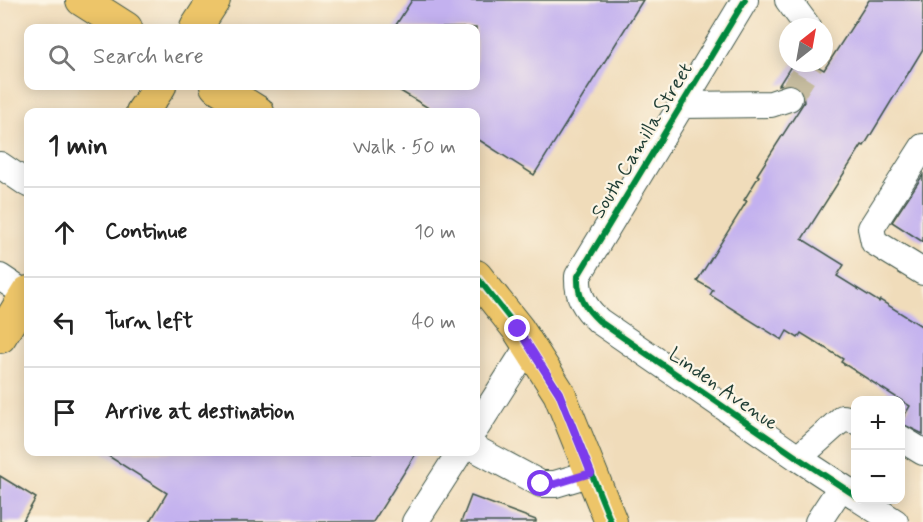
<!DOCTYPE html>
<meta charset="utf-8">
<style>
body{margin:0;font-family:Mynerve,sans-serif;background:#f6f6f6;color:#222}
.controls{position:absolute;right:18px;bottom:18px;display:grid;overflow:hidden;border-radius:12px;box-shadow:0 3px 15px #0003}
.controls button{width:54px;height:54px;display:grid;place-items:center;padding:0;border:0;border-bottom:2px solid #e0e0e0;background:#fff;color:#222;font:30px sans-serif}
.compass{position:absolute;left:779px;top:18px;width:54px;height:54px;border-radius:50%;background:#fff;box-shadow:0 3px 15px #0003;rotate:31deg}
.stop{position:absolute;width:18px;height:18px;margin:-14px;border:4px solid #7c3aed;border-radius:50%;background:#fff}
.stop.end{background:#7c3aed;border-color:#fff;box-shadow:0 2px 6px #0008}
.list{margin:0;padding:0;list-style:none}
h2{display:flex;justify-content:space-between;align-items:center;height:78px;margin:0;padding:0 24px;font-size:26px}
h2 small{font-size:20px;font-weight:400;color:#767676}
.list li{display:grid;grid-template-columns:39px 1fr auto;gap:18px;align-items:center;box-sizing:border-box;height:90px;padding:0 24px;border-top:2px solid #e0e0e0}
.list b{display:block;font-size:22px;white-space:nowrap}
.list em{font-size:20px;font-style:normal;color:#767676}
.icon{flex:none;width:33px;height:33px;fill:none;stroke:currentColor;stroke-width:2;stroke-linecap:round;stroke-linejoin:round}
.map{position:relative;flex:none;width:923px;height:522px;overflow:hidden}
.search{position:absolute;background:#fff;box-shadow:0 3px 15px #0003;left:24px;top:24px;width:456px;height:66px;display:flex;align-items:center;gap:15px;box-sizing:border-box;padding:0 21px;border-radius:12px;color:#767676;font-size:22px}
.panel{position:absolute;background:#fff;box-shadow:0 3px 15px #0003;left:24px;top:108px;width:456px;height:348px;border-radius:12px}
.map>svg:first-child{display:block}
.building{fill:#c3b1ef}
.lines{fill:none;stroke-linecap:round;stroke-linejoin:round}
.minor-tunnel{stroke:#c6bc9f;stroke-width:26;stroke-dasharray:26 13;stroke-linecap:butt}
.minor-casing{stroke:#3e5548;stroke-width:28}
.major-casing{stroke:#3e5548;stroke-width:34}
.minor{stroke:#fff;stroke-width:26}
.major{stroke:#edc569;stroke-width:32}
.cycleway-casing{stroke:#fcf5e5;stroke-width:10}
.cycleway{stroke:#00873e;stroke-width:6}
.route{stroke:#7c3aed;stroke-width:8}
.labels{text-anchor:middle;stroke-width:4.5;stroke-linejoin:round;paint-order:stroke}
.street-label{font-size:20px;fill:#1f3d34;stroke:#fcf5e5}
</style>
<div class="map">
<svg width="923" height="522" viewBox="0 0 923 522">
<rect width="100%" height="100%" fill="#fcf5e5"/>
<filter id="ink" filterUnits="userSpaceOnUse"><feTurbulence type="fractalNoise" baseFrequency=".0167" numOctaves="2"/><feDisplacementMap in="SourceGraphic" scale="12" xChannelSelector="R" yChannelSelector="G"/><feConvolveMatrix kernelMatrix="1 2 1 2 8 2 1 2 1" color-interpolation-filters="sRGB"/></filter>
<filter id="wash" filterUnits="userSpaceOnUse"><feTurbulence type="fractalNoise" baseFrequency=".008" numOctaves="4" result="noise"/><feDisplacementMap in="SourceGraphic" scale="24" xChannelSelector="R" yChannelSelector="G"/><feGaussianBlur stdDeviation="1.35" result="paint"/><feColorMatrix in="noise" values="0 0 0 0 0 0 0 0 0 0 0 0 0 0 0 0 0 1.4 0 .05"/><feComposite in="paint" operator="in"/></filter>
<g filter="url(#wash)">
<rect width="100%" height="100%" fill="#f0dcba"/>
<g id="blocks">
<!-- building -->
<path class="building" d="M 412,0 L 643,0 L 534,175 L 476,138 L 476,112 L 435,112 L 392,86 L 476,86 L 476,28 L 394,28 Z
M 869,0 L 923,0 L 923,49 L 864,146 L 862,145 L 802,239 L 844,265 L 837,276 L 879,302 L 880,300 L 923,327 L 923,434 L 900,423 L 910,406 L 841,362 L 843,359 L 801,333 L 798,338 L 787,331 L 782,340 L 710,295 L 713,290 L 697,281 L 747,201 L 744,200 L 759,176 L 757,175 L 804,102 L 803,93 L 798,86 L 791,83 L 779,85 L 793,63 L 812,63 L 824,70 Z
M 923,175 L 923,242 L 892,222 Z
M 102,452 L 417,452 L 373,522 L 150,522 L 167,493 Z
M 0,476 L 36,498 L 22,522 L 0,522 Z
M 471,496 L 536,520 L 536,522 L 461,522 Z"/>
</g>
</g>
<g filter="url(#ink)">
<use href="#blocks" fill-opacity="0" stroke="#3e5548" stroke-width="1.5"/>
<g class="lines">
<!-- minor-tunnel -->
<path class="minor-tunnel" d="M 789,98 L 811,63"/>
<defs>
<path id="minor" d="M 745,0 L 578,276 C 577,296 585,308 599,321 L 798,458 L 856,496
M 788,0 L 808,27
M 681,105 L 771,104 L 789,98
M 923,147 L 871,228 L 874,242 L 923,272
M 0,165 L 28,184
M 0,277 L 27,295
M 476,428 L 529,345
M 900,438 L 923,452
M 476,449 L 541,484 L 555,484 L 592,473
M 798,458 L 843,418 L 856,421
M 861,500 L 895,522
M 415,522 L 460,452
M 818,522 L 841,487"/>
<path id="major" d="M 82,0 L 126,28
M 196,28 L 214,0
M 216,86 L 258,112
M 142,112 L 160,86
M 476,276 L 518,329 L 559,393 L 611,522
M 0,337 L 28,292"/>
</defs>
<!-- minor casing -->
<use href="#minor" class="minor-casing"/>
<!-- major casing -->
<use href="#major" class="major-casing"/>
<!-- minor -->
<use href="#minor" class="minor"/>
<!-- major -->
<use href="#major" class="major"/>
<defs>
<path id="cycleway" d="M 745,0 L 578,276 C 577,296 585,308 599,321 L 798,458 L 856,496
M 476,276 L 518,329 L 559,393 L 611,522"/>
</defs>
<!-- cycleway casing -->
<use href="#cycleway" class="cycleway-casing"/>
<!-- cycleway -->
<use href="#cycleway" class="cycleway"/>
</g>
</g>
<g class="lines" filter="url(#ink)">
<!-- route -->
<path class="route" d="M 518,329 L 559,393 L 591,473 L 555,484 L 541,484"/>
</g>
<g class="labels">
<!-- street labels -->
<g class="street-label">
<text transform="translate(641 140) rotate(-59)" y="7">South Camilla Street</text>
<text transform="translate(724 388) rotate(35)" y="7">Linden Avenue</text>
</g>
</g>
</svg>
<div class="controls">
<button>+</button>
<button>−</button>
</div>
<svg class="compass" viewBox="-18 -18 36 36"><path d="M0-13l5 13h-10z" fill="#e53935"/><path d="M0 13l5-13h-10z" fill="#767676"/></svg>
<div class="stop" style="left:541px;top:484px"></div>
<div class="stop end" style="left:518px;top:329px"></div>
<div class="search"><svg class="icon" aria-label="search" viewBox="0 0 24 24"><circle cx="10" cy="10" r="6"/><path d="M15 15l6 6"/></svg>Search here</div>
<section class="panel">
<h2>1 min<small>Walk · 50 m</small></h2>
<ul class="list">
<li><svg class="icon" aria-label="ahead" viewBox="0 0 24 24"><path d="M12 20V5M6 11l6-6 6 6"/></svg><div><b>Continue</b></div><em>10 m</em></li>
<li><svg class="icon" aria-label="left" viewBox="0 0 24 24"><path d="M17 20v-9H6M10 6l-5 5 5 5"/></svg><div><b>Turn left</b></div><em>40 m</em></li>
<li><svg class="icon" aria-label="arrive" viewBox="0 0 24 24"><path d="M6 21V4h12l-3 4 3 4H6"/></svg><div><b>Arrive at destination</b></div></li>
</ul>
</section>
</div>
